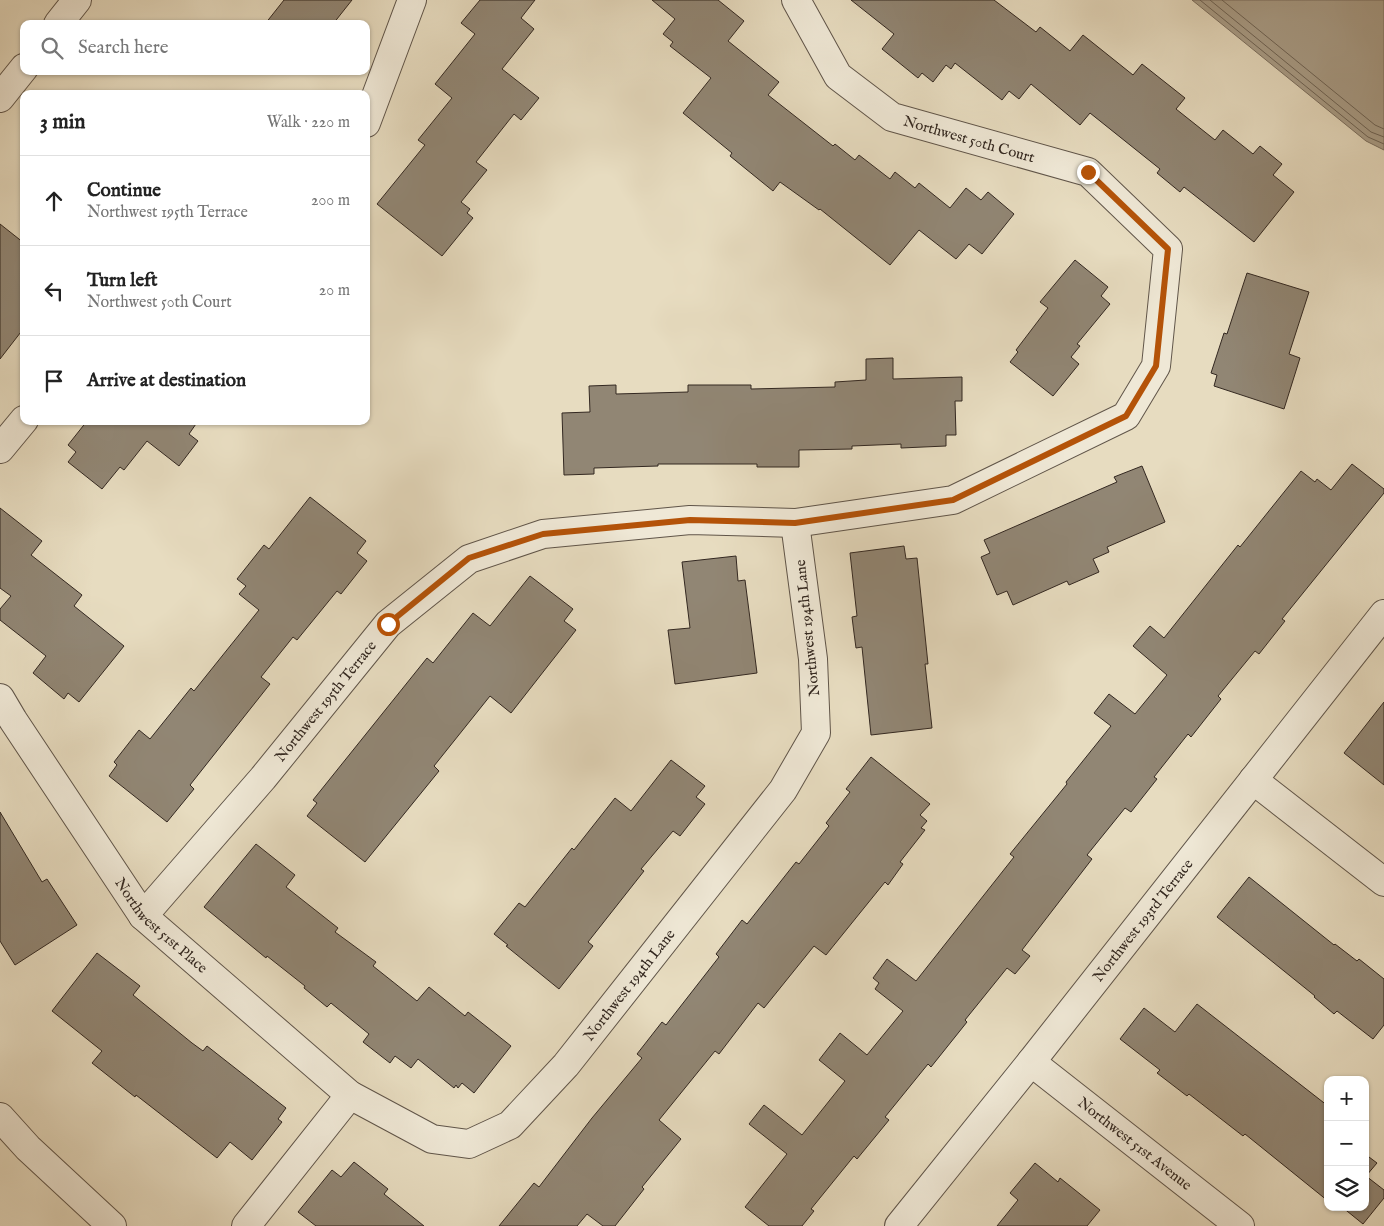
<!DOCTYPE html>
<meta charset="utf-8">
<style>
body{margin:0;font-family:"IM FELL English",serif;background:#f2f2f2;color:#222}
.controls{position:absolute;right:15px;bottom:15px;display:grid;overflow:hidden;border-radius:10px;box-shadow:0 1px 4px #0004}
.controls button{width:45px;height:45px;display:grid;place-items:center;padding:0;border:0;border-bottom:1px solid #e0e0e0;background:#fff;color:#222;font:25px sans-serif}
.stop{position:absolute;width:15px;height:15px;margin:-11px;border:4px solid #b45309;border-radius:50%;background:#fff}
.stop.end{background:#b45309;border-color:#fff;box-shadow:0 1px 5px #0008}
.list{margin:0;padding:0;list-style:none}
h2{display:flex;justify-content:space-between;align-items:center;height:65px;margin:0;padding:0 20px;font-size:21px}
h2 small{font-size:16px;font-weight:400;color:#767676}
.list li{display:grid;grid-template-columns:32px 1fr auto;gap:15px;align-items:center;box-sizing:border-box;height:90px;padding:0 20px;border-top:1px solid #e0e0e0}
.list b{display:block;font-size:19px;white-space:nowrap}
.list p{margin:0;font-size:16px;white-space:nowrap;color:#767676}
.list em{font-size:16px;font-style:normal;color:#767676}
.icon{flex:none;width:28px;height:28px;fill:none;stroke:currentColor;stroke-width:2;stroke-linecap:round;stroke-linejoin:round}
.map{position:relative;flex:none;width:1384px;height:1226px;overflow:hidden}
.search{position:absolute;background:#fff;box-shadow:0 1px 4px #0004;left:20px;top:20px;width:350px;height:55px;display:flex;align-items:center;gap:12px;box-sizing:border-box;padding:0 18px;border-radius:10px;color:#767676;font-size:19px}
.panel{position:absolute;background:#fff;box-shadow:0 1px 4px #0004;left:20px;top:90px;width:350px;height:335px;border-radius:10px}
.map>svg:first-child{display:block}
.water{fill:#aa9f8a;stroke:#7a6f60}
.lines{fill:none;stroke-linecap:round;stroke-linejoin:round}
.shore{stroke:#6e6456;stroke-width:1}
.building{fill:#918674;stroke:#332821}
.minor-casing{stroke:#605549;stroke-width:30}
.minor{stroke:#efe8d6;stroke-width:28}
.route{stroke:#b45309;stroke-width:6}
.labels{text-anchor:middle;stroke-width:5;stroke-linejoin:round;paint-order:stroke}
.street-label{font-size:15px;fill:#332821;stroke:#efe8d6}
</style>
<div class="map">
<svg width="1384" height="1226" viewBox="0 0 1384 1226">
<rect width="100%" height="100%" fill="#e7dcc0"/>
<filter id="stains"><feTurbulence type="fractalNoise" baseFrequency=".004" numOctaves="4"/><feColorMatrix values="0 0 0 0 .2 0 0 0 0 .09 0 0 0 0 .02 0 0 0 .5 -.17"/></filter>
<radialGradient id="worn" r=".72"><stop offset=".6" stop-color="#630" stop-opacity="0"/><stop offset="1" stop-color="#630" stop-opacity=".3"/></radialGradient>
<!-- water -->
<path class="water" d="M 1192,0 L 1384,0 L 1384,150 L 1366,141 Z"/>
<g class="lines">
<!-- shore -->
<path class="shore" d="M 1200,0 L 1368,137 L 1384,144
M 1210,0 L 1371,132 L 1384,137
M 1222,0 L 1375,125 L 1384,129"/>
</g>
<!-- building -->
<path class="building" d="M 284,0 L 352,0 L 333,24 L 265,24 Z
M 480,0 L 535,0 L 521,18 L 534,29 L 502,69 L 539,98 L 521,120 L 514,114 L 476,162 L 487,170 L 461,202 L 470,209 L 467,213 L 473,218 L 442,256 L 377,204 L 425,145 L 418,140 L 452,98 L 435,84 L 475,34 L 461,23 Z
M 652,0 L 718,0 L 744,21 L 728,41 L 779,82 L 768,95 L 833,146 L 835,144 L 855,160 L 859,155 L 890,179 L 895,172 L 915,188 L 919,183 L 950,208 L 966,188 L 981,200 L 988,192 L 1014,214 L 982,254 L 969,244 L 956,259 L 919,230 L 890,265 L 820,209 L 819,210 L 780,182 L 773,191 L 730,156 L 732,153 L 683,113 L 711,78 L 670,46 L 673,42 L 663,34 L 675,19 Z
M 851,0 L 994,0 L 1036,32 L 1040,27 L 1070,51 L 1083,35 L 1133,75 L 1142,64 L 1185,98 L 1176,109 L 1215,140 L 1223,130 L 1253,154 L 1260,146 L 1282,164 L 1273,175 L 1294,192 L 1254,242 L 1184,187 L 1180,192 L 1157,173 L 1160,169 L 1090,113 L 1080,125 L 1031,84 L 1019,99 L 1009,91 L 1002,100 L 955,63 L 951,69 L 946,65 L 933,82 L 922,73 L 918,78 L 882,49 L 894,34 Z
M 0,224 L 24,243 L 24,328 L 0,359 Z
M 1075,260 L 1108,287 L 1101,296 L 1110,304 L 1077,344 L 1080,346 L 1071,357 L 1079,364 L 1053,396 L 1010,362 L 1018,352 L 1016,350 L 1048,308 L 1040,302 Z
M 1247,273 L 1309,292 L 1289,354 L 1300,358 L 1284,409 L 1214,386 L 1217,375 L 1211,373 L 1224,333 L 1227,334 Z
M 893,358 L 893,379 L 962,377 L 962,401 L 955,401 L 956,435 L 946,435 L 946,446 L 901,448 L 901,444 L 852,446 L 852,449 L 799,450 L 799,467 L 757,467 L 757,464 L 658,464 L 658,466 L 594,468 L 594,474 L 564,475 L 562,413 L 590,412 L 589,386 L 616,385 L 616,394 L 688,392 L 688,385 L 751,385 L 751,389 L 835,387 L 835,382 L 866,380 L 866,359 Z
M 87,421 L 198,421 L 189,434 L 198,441 L 179,466 L 147,441 L 124,470 L 120,467 L 102,489 L 68,462 L 76,452 L 68,445 Z
M 1352,464 L 1384,489 L 1384,493 L 1282,619 L 1285,621 L 1259,654 L 1255,651 L 1218,696 L 1221,699 L 1191,737 L 1188,734 L 1154,777 L 1157,779 L 1131,812 L 1125,808 L 1087,855 L 1092,859 L 1022,950 L 1030,956 L 1015,974 L 1007,968 L 965,1020 L 967,1022 L 931,1067 L 928,1064 L 885,1117 L 889,1120 L 857,1159 L 854,1156 L 811,1209 L 814,1211 L 802,1226 L 769,1226 L 745,1207 L 787,1154 L 749,1124 L 764,1105 L 802,1135 L 845,1081 L 819,1060 L 840,1033 L 867,1055 L 903,1011 L 875,989 L 879,983 L 873,978 L 887,959 L 916,981 L 1014,857 L 1010,854 L 1067,784 L 1066,782 L 1111,726 L 1094,713 L 1109,694 L 1135,714 L 1167,675 L 1133,646 L 1150,626 L 1164,638 L 1238,545 L 1240,547 L 1301,471 L 1315,482 L 1317,479 L 1331,490 Z
M 1142,466 L 1165,522 L 1107,547 L 1109,552 L 1093,559 L 1099,572 L 1069,585 L 1067,581 L 1013,605 L 1007,591 L 997,595 L 981,557 L 990,553 L 984,540 L 1117,482 L 1114,477 Z
M 310,497 L 366,541 L 357,553 L 367,561 L 341,594 L 337,591 L 297,640 L 293,637 L 261,677 L 270,684 L 190,785 L 194,789 L 167,822 L 109,776 L 117,765 L 114,762 L 139,730 L 150,739 L 191,688 L 194,691 L 259,610 L 239,594 L 246,586 L 237,579 L 264,545 L 269,549 Z
M 0,508 L 42,541 L 31,555 L 82,595 L 74,606 L 124,646 L 79,702 L 68,693 L 64,699 L 33,673 L 46,656 L 0,620 L 0,609 L 11,596 L 0,588 Z
M 904,546 L 906,559 L 917,558 L 928,664 L 925,664 L 932,728 L 871,735 L 862,647 L 856,648 L 854,633 L 852,617 L 857,616 L 850,553 Z
M 736,556 L 738,581 L 745,580 L 757,673 L 675,684 L 668,630 L 690,628 L 682,562 Z
M 530,576 L 573,609 L 564,621 L 576,630 L 511,713 L 490,696 L 434,766 L 439,771 L 365,862 L 307,816 L 317,803 L 313,800 L 427,658 L 433,663 L 473,613 L 490,626 Z
M 1384,702 L 1384,785 L 1344,753 Z
M 871,757 L 930,804 L 920,815 L 927,821 L 921,828 L 925,830 L 900,862 L 903,864 L 888,885 L 885,882 L 826,955 L 814,946 L 764,1008 L 758,1003 L 719,1054 L 715,1051 L 659,1120 L 681,1139 L 642,1187 L 644,1189 L 615,1226 L 603,1226 L 587,1214 L 577,1226 L 499,1226 L 534,1183 L 539,1187 L 592,1118 L 642,1058 L 637,1054 L 662,1022 L 666,1025 L 719,957 L 716,954 L 742,920 L 747,924 L 796,862 L 799,864 L 829,826 L 826,823 L 850,792 L 846,789 Z
M 671,760 L 705,786 L 696,797 L 705,804 L 680,836 L 673,831 L 641,869 L 644,871 L 588,942 L 593,946 L 559,989 L 506,946 L 508,945 L 494,934 L 519,903 L 525,907 L 572,848 L 574,850 L 615,798 L 631,811 Z
M 0,812 L 42,882 L 47,879 L 77,925 L 15,965 L 0,941 Z
M 256,844 L 295,875 L 286,887 L 338,928 L 335,932 L 376,962 L 373,966 L 417,1001 L 429,987 L 465,1016 L 468,1012 L 511,1046 L 474,1093 L 462,1083 L 458,1088 L 456,1085 L 454,1088 L 418,1059 L 411,1068 L 395,1056 L 390,1063 L 363,1042 L 369,1034 L 331,1003 L 327,1007 L 304,988 L 305,986 L 267,956 L 266,958 L 204,907 Z
M 1249,877 L 1334,945 L 1335,944 L 1357,961 L 1359,959 L 1384,979 L 1384,1025 L 1373,1039 L 1337,1011 L 1334,1014 L 1314,997 L 1315,996 L 1217,917 Z
M 97,953 L 140,986 L 133,995 L 192,1043 L 203,1051 L 207,1046 L 286,1108 L 278,1119 L 282,1122 L 252,1160 L 230,1142 L 217,1158 L 136,1095 L 135,1097 L 92,1063 L 102,1051 L 52,1011 Z
M 1197,1004 L 1328,1106 L 1328,1201 L 1245,1134 L 1243,1136 L 1189,1094 L 1187,1096 L 1157,1073 L 1160,1070 L 1120,1039 L 1144,1008 L 1175,1032 Z
M 1365,1154 L 1377,1163 L 1366,1176 L 1384,1190 L 1384,1198 L 1363,1224 L 1342,1207 L 1365,1207 Z
M 354,1162 L 388,1189 L 384,1194 L 424,1226 L 316,1226 L 298,1212 L 332,1170 L 341,1177 Z
M 1035,1163 L 1058,1182 L 1060,1178 L 1100,1210 L 1087,1226 L 997,1226 L 1018,1200 L 1010,1193 Z"/>
<g class="lines">
<defs>
<g id="minor">
<path d="M 58,24 L 77,0"/>
<path d="M 0,98 L 24,68"/>
<path d="M 366,123 L 412,0"/>
<path d="M 0,449 L 24,420"/>
<path id="s1" d="M 0,698 L 13,720 L 143,916 L 350,1095 L 432,1139 L 469,1144 L 510,1125 L 566,1065 L 783,790 L 816,733 L 813,659 L 795,523"/>
<path d="M 1253,780 L 1384,882"/>
<path id="s2" d="M 143,916 L 263,778 L 388,624 L 469,559 L 543,534 L 690,520 L 795,523 L 953,500 L 1126,416 L 1156,366 L 1168,249 L 1088,172 L 892,117 L 838,76 L 796,0"/>
<path id="s3" d="M 1031,1062 L 1240,1226"/>
<path d="M 0,1117 L 28,1148 L 112,1226"/>
<path d="M 246,1226 L 350,1095"/>
<path id="s4" d="M 899,1226 L 1031,1062 L 1384,614"/>
</g>
</defs>
<!-- minor casing -->
<use href="#minor" class="minor-casing"/>
<!-- minor -->
<use href="#minor" class="minor"/>
</g>
<g class="lines">
<!-- route -->
<path class="route" d="M 388,624 L 469,558 L 543,534 L 690,520 L 795,523 L 953,500 L 1126,416 L 1156,366 L 1168,249 L 1088,172"/>
</g>
<g class="labels">
<!-- street labels -->
<g class="street-label">
<text transform="translate(969 139) rotate(16)" y="5">Northwest 50th Court</text>
<text transform="translate(807 628) rotate(-96)" y="5">Northwest 194th Lane</text>
<text dy="5" stroke="none"><textPath href="#s2" startOffset="282">Northwest 195th Terrace</textPath></text>
<text dy="5" stroke="none"><textPath href="#s4" startOffset="391">Northwest 193rd Terrace</textPath></text>
<text dy="5" stroke="none"><textPath href="#s1" startOffset="280">Northwest 51st Place</textPath></text>
<text dy="5" stroke="none"><textPath href="#s1" startOffset="894">Northwest 194th Lane</textPath></text>
<text dy="5" stroke="none"><textPath href="#s3" startOffset="132">Northwest 51st Avenue</textPath></text>
</g>
</g>
<rect width="100%" height="100%" filter="url(#stains)"/>
<rect width="100%" height="100%" fill="url(#worn)"/>
</svg>
<div class="controls">
<button>+</button>
<button>−</button>
<button><svg class="icon" aria-label="layers" viewBox="0 0 24 24"><path d="M12 4l9 5-9 5-9-5zM3 14l9 5 9-5"/></svg></button>
</div>
<div class="stop" style="left:388px;top:624px"></div>
<div class="stop end" style="left:1088px;top:172px"></div>
<div class="search"><svg class="icon" aria-label="search" viewBox="0 0 24 24"><circle cx="10" cy="10" r="6"/><path d="M15 15l6 6"/></svg>Search here</div>
<section class="panel">
<h2>3 min<small>Walk · 220 m</small></h2>
<ul class="list">
<li><svg class="icon" aria-label="ahead" viewBox="0 0 24 24"><path d="M12 20V5M6 11l6-6 6 6"/></svg><div><b>Continue</b><p>Northwest 195th Terrace</p></div><em>200 m</em></li>
<li><svg class="icon" aria-label="left" viewBox="0 0 24 24"><path d="M17 20v-9H6M10 6l-5 5 5 5"/></svg><div><b>Turn left</b><p>Northwest 50th Court</p></div><em>20 m</em></li>
<li><svg class="icon" aria-label="arrive" viewBox="0 0 24 24"><path d="M6 21V4h12l-3 4 3 4H6"/></svg><div><b>Arrive at destination</b></div></li>
</ul>
</section>
</div>
